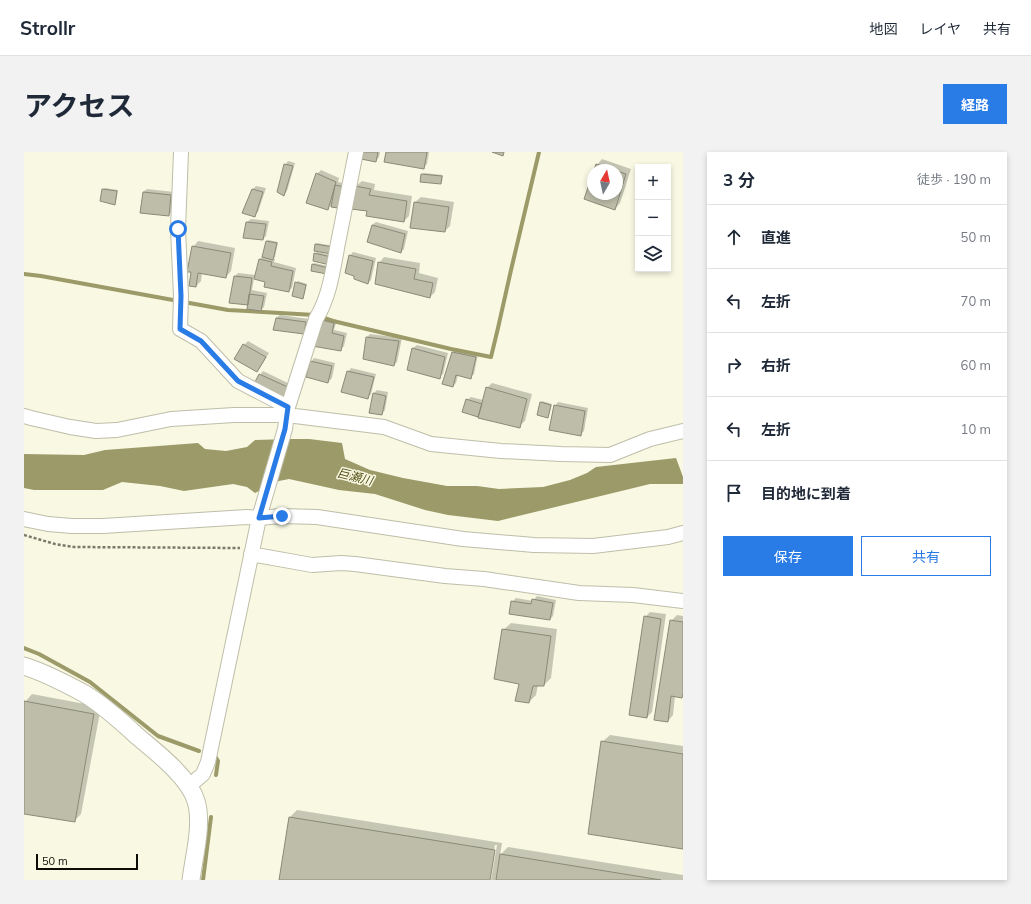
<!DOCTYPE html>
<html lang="ja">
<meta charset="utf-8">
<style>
body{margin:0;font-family:Mulish,"Noto Sans JP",sans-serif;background:#f2f2f3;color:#1f2937}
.controls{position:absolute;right:12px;top:12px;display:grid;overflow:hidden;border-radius:0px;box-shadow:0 2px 6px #0003}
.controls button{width:36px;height:36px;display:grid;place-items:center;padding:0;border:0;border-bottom:1px solid #e0e1e3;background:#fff;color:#1f2937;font:20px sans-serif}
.compass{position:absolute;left:563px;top:12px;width:36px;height:36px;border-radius:50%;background:#fff;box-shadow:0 2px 6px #0003;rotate:9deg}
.scale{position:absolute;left:12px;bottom:10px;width:102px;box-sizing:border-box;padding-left:4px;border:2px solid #0c0c06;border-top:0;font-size:11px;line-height:14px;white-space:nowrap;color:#0c0c06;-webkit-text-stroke:3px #f8f8e3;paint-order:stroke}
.stop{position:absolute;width:12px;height:12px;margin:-9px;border:3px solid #297be6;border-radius:50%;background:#fff}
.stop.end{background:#297be6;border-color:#fff;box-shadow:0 1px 4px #0008}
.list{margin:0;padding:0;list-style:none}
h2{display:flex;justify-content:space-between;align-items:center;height:52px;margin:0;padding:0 16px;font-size:17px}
h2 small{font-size:13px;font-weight:400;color:#747a83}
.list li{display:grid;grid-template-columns:26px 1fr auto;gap:12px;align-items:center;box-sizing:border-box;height:64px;padding:0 16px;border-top:1px solid #e0e1e3}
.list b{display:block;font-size:15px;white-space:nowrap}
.list em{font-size:13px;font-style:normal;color:#747a83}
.actions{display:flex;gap:8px;padding:12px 16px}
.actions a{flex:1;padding:9px 0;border:1px solid #297be6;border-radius:0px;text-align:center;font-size:14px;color:#297be6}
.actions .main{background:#297be6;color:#fff}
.icon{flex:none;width:22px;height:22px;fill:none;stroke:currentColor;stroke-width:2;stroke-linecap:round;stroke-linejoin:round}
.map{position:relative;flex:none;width:659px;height:728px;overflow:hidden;border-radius:0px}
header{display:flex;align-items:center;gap:24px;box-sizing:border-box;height:56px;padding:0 20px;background:#fff;border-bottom:1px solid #e0e1e3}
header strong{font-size:19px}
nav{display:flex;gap:22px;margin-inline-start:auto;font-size:14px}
.intro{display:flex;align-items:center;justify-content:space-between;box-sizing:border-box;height:96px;padding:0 24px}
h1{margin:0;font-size:28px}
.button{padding:10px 18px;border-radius:0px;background:#297be6;color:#fff;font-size:14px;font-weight:700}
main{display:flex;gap:24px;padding:0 24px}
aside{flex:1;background:#fff;border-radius:0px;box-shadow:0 2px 6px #0003}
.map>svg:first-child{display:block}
.water{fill:#9b9a68}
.shadow{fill:#0003}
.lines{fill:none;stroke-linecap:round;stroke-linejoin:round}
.stream{stroke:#9b9a68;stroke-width:4}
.building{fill:#bdbda9;stroke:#8a8a77}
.minor-casing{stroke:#bebeaa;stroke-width:16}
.tertiary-casing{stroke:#bebeaa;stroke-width:19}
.path{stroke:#79796c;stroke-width:2.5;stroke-dasharray:3 2;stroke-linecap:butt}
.minor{stroke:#fff;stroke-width:14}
.tertiary{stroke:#fff;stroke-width:17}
.route{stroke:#297be6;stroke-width:5}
.labels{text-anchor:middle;stroke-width:3;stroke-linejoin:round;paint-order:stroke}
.water-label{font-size:12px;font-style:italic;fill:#565318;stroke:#f8f8e3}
</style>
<header>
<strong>Strollr</strong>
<nav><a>地図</a><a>レイヤ</a><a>共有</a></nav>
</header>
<div class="intro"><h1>アクセス</h1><a class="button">経路</a></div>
<main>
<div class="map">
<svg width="659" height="728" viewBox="0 0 659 728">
<rect width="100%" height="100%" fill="#f8f8e3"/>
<!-- water -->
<path class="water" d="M 266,287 L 285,287 L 318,291 L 321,307 L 346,318 L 379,326 L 423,334 L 453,334 L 475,337 L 519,335 L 546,328 L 563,321 L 572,315 L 652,306 L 659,325 L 659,332 L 626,332 L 474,369 L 424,363 L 401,358 L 351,342 L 315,338 L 265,327 L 255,329 L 231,341 L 223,335 L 209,332 L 160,339 L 136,334 L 98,330 L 79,338 L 10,338 L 0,336 L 0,302 L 60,303 L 81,298 L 174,291 L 181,297 L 202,299 L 223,295 L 231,288 Z"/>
<!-- shadow -->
<path class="shadow" d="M 340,0 L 356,0 L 355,5 L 352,9 Z
M 363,0 L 405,0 L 403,12 L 399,16 Z
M 578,7 L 607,17 L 596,51 L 591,57 L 562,46 L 569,24 L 569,42 L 593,42 L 593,18 L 571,18 L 573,13 Z
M 264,9 L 271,11 L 263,39 L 260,43 L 261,13 Z
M 297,18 L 315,26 L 314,30 L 328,33 L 303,57 L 293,22 Z
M 400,21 L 419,23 L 418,30 L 416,31 L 398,22 Z
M 338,29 L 351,32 L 350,38 L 388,44 L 385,64 L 380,69 L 332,34 Z
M 232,34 L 242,36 L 234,60 L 230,63 L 219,60 L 229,37 Z
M 81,36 L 94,38 L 92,50 L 90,51 L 79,37 Z
M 123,37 L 150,40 L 148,60 L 144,63 L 119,40 Z
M 397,45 L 430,50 L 426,74 L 421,79 L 387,75 L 391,50 Z
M 227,67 L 245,69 L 242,84 L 239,87 L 223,70 Z
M 352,70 L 384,79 L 380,97 L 377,100 L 348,73 Z
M 244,88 L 254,90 L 251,105 L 249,107 L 251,107 L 250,110 L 272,116 L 268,136 L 264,139 L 243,130 L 230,126 L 228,138 L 243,141 L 240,155 L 237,158 L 225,152 L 211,124 L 214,121 L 232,123 L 235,108 L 239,104 L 243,89 Z
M 174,89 L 211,96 L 207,119 L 202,125 L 178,121 L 177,129 L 172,134 L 168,119 L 169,95 Z
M 293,91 L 310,94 L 309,99 L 292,92 Z
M 293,100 L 308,103 L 307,110 L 291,102 Z
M 329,100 L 352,106 L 347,128 L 344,131 L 326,104 Z
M 360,105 L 396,111 L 395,121 L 414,126 L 411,140 L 406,145 L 355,111 Z
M 290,111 L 305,114 L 303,121 L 289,113 Z
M 274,129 L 283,132 L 280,144 L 278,146 L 272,131 Z
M 256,163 L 285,167 L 283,177 L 279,181 L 252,166 Z
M 299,164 L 313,168 L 310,178 L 323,181 L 320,194 L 316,198 L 289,193 Z
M 346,182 L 378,186 L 373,210 L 370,213 L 343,185 Z
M 224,189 L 245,201 L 236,216 L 233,219 L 220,193 Z
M 393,193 L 424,201 L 419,222 L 415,225 L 389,196 Z
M 433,197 L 454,202 L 450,222 L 446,226 L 434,223 L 432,231 L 429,234 L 429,200 Z
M 290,206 L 311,211 L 308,226 L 304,230 L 287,210 Z
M 327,216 L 352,222 L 347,242 L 343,246 L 324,220 Z
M 239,219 L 268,233 L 262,246 L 236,223 Z
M 468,231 L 508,242 L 501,269 L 495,274 L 439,260 L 443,248 L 447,245 L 459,248 L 463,236 Z
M 353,238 L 364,240 L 361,258 L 358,262 L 346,260 L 350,241 Z
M 518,249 L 528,252 L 525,263 L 524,265 L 516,251 Z
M 534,250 L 564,256 L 560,279 L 556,283 L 531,254 Z
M 513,444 L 532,448 L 529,464 L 526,467 L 488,450 L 492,446 L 509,449 Z
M 626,460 L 642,462 L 628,560 L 623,565 L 621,465 Z
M 653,463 L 659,464 L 659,544 L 658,545 L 651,544 L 649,563 L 644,569 L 647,469 Z
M 487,471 L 533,477 L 527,526 L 520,533 L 514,533 L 512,543 L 505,550 L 496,532 L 479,478 Z
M 8,542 L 77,555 L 57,662 L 50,669 L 0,661 L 0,556 L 1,550 Z
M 586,583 L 659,594 L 659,696 L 578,590 Z
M 273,658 L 478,691 L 476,703 L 484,695 L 659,723 L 659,728 L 467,728 L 473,693 L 471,693 L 465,728 L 256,728 L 266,665 Z"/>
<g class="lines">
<!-- stream -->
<path class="stream" d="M 0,122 L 17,124 L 204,158 L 291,163 L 309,169 L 427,197 L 467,205 L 474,176 L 487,118 L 515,0
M 0,496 L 15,502 L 66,530 L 134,584 L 175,599
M 191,604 L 194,609 L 192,623
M 179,728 L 187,665"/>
</g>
<!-- building -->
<path class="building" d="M 339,0 L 354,0 L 352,10 L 337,7 Z
M 362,0 L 403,0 L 400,17 L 360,10 Z
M 468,0 L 480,0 L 479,4 Z
M 260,12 L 269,14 L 260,44 L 253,40 Z
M 572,12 L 590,18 L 570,18 Z
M 593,19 L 602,22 L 591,58 L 560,47 L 569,21 L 569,42 L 593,42 Z
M 292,21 L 312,30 L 304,58 L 282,51 Z
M 397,22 L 418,24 L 417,32 L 396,30 Z
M 311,33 L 325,36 L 321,57 L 307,55 Z
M 331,34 L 347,37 L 345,43 L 383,49 L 380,70 L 342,64 L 343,59 L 327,57 Z
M 78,37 L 93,39 L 91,53 L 76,49 Z
M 228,37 L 239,40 L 231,65 L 218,61 Z
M 119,40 L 147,43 L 145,64 L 116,61 Z
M 390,50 L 425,55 L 421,80 L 386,76 Z
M 222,70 L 242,72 L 239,88 L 219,86 Z
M 348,73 L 381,82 L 377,101 L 343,90 Z
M 242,89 L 253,91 L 249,108 L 238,105 Z
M 291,92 L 309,95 L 308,102 L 290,99 Z
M 168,94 L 207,101 L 202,126 L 174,121 L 172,135 L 165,134 L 167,120 L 163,120 Z
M 290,101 L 307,105 L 306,113 L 289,109 Z
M 325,103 L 349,109 L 344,132 L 330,127 L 330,124 L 321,121 Z
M 235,107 L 248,110 L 247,114 L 269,119 L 265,140 L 240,135 L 241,130 L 230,127 Z
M 354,110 L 392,117 L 390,127 L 409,131 L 406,146 L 351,132 Z
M 288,112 L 304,116 L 303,122 L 287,119 Z
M 210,124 L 228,126 L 224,153 L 205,151 Z
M 271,130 L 282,133 L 279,147 L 268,144 Z
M 225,142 L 240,144 L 237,159 L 223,157 Z
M 252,166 L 282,170 L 280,182 L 249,178 Z
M 294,167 L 310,171 L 308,181 L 320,184 L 317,199 L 288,194 Z
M 342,185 L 375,189 L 370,214 L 339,207 Z
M 219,192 L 242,205 L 233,220 L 210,207 Z
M 388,196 L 421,205 L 416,227 L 383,218 Z
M 428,200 L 452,205 L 447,227 L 432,223 L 429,235 L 418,232 Z
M 286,209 L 308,214 L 304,231 L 282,225 Z
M 323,219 L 350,225 L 344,247 L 317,240 Z
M 235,222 L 266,236 L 259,250 L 229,234 Z
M 462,235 L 503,247 L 496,276 L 454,266 Z
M 349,241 L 362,244 L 358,263 L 345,261 Z
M 442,247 L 458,252 L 454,265 L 438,260 Z
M 516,250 L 527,253 L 524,266 L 513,263 Z
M 530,253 L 561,259 L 557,284 L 525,278 Z
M 508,447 L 529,451 L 526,468 L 485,462 L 487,449 L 507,452 Z
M 620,464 L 637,467 L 623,566 L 605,563 Z
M 646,468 L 659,470 L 659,542 L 658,546 L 647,544 L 644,570 L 630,568 Z
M 478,477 L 527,484 L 520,534 L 509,534 L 505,551 L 491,549 L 495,532 L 470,527 Z
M 0,549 L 70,562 L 51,670 L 0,662 Z
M 577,589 L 659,602 L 659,697 L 564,682 Z
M 265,665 L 471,698 L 466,728 L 255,728 Z
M 476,702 L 637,728 L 472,728 Z"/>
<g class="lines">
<defs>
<path id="minor" d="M 157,0 L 154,77 L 157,144 L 156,177 L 177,189 L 214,229 L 264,255
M 0,264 L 7,266 L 46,275 L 72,279 L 93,278 L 147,267 L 210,263 L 263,263 L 360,275 L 407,292 L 477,299 L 537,302 L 586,303 L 626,287 L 659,279
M 0,367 L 24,372 L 48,374 L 79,374 L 223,365 L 235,366 L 258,364 L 293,365 L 439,387 L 510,393 L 569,394 L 644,385 L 659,381
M 227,402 L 288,413 L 317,411 L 331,412 L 421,424 L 460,427 L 555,441 L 609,443 L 659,449
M 164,635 L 179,622 L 184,610 L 235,366 L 261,277 L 264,255 L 292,167 C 306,144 309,117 314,91 C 320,60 326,30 332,0"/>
<path id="tertiary" d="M 0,514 C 22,521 41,531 61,542 C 80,554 97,569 113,584 C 132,600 165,625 172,649 C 179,672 170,704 167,728"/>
</defs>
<!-- minor casing -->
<use href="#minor" class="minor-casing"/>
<!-- tertiary casing -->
<use href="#tertiary" class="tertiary-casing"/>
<!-- path -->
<path class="path" d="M 0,383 L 31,392 L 50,395 L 216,396"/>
<!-- minor -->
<use href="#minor" class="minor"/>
<!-- tertiary -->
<use href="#tertiary" class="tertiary"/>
</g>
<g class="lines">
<!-- route -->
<path class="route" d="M 154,77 L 157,144 L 156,177 L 177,189 L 214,229 L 264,255 L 261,277 L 235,366 L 258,364"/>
</g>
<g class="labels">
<!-- water labels -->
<g class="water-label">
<text transform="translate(331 325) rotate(14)" y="4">巨瀬川</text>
</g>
</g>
</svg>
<div class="controls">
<button>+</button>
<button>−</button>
<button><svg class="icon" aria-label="layers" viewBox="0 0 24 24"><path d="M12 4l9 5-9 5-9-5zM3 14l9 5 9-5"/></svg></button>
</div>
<svg class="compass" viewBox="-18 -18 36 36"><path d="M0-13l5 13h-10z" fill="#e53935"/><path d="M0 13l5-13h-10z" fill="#747a83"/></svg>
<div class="scale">50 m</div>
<div class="stop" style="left:154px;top:77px"></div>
<div class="stop end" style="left:258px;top:364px"></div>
</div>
<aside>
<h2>3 分<small>徒歩 · 190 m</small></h2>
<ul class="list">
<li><svg class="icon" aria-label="ahead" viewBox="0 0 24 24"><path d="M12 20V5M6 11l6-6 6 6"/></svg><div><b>直進</b></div><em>50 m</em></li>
<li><svg class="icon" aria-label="left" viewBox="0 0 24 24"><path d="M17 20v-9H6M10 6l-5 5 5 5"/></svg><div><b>左折</b></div><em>70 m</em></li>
<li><svg class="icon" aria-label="right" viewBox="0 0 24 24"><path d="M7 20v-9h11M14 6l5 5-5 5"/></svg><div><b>右折</b></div><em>60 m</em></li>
<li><svg class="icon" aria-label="left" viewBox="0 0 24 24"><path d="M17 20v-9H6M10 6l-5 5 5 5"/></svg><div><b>左折</b></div><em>10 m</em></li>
<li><svg class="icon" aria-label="arrive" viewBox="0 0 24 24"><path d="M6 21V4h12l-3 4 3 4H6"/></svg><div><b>目的地に到着</b></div></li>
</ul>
<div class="actions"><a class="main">保存</a><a>共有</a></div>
</aside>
</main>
